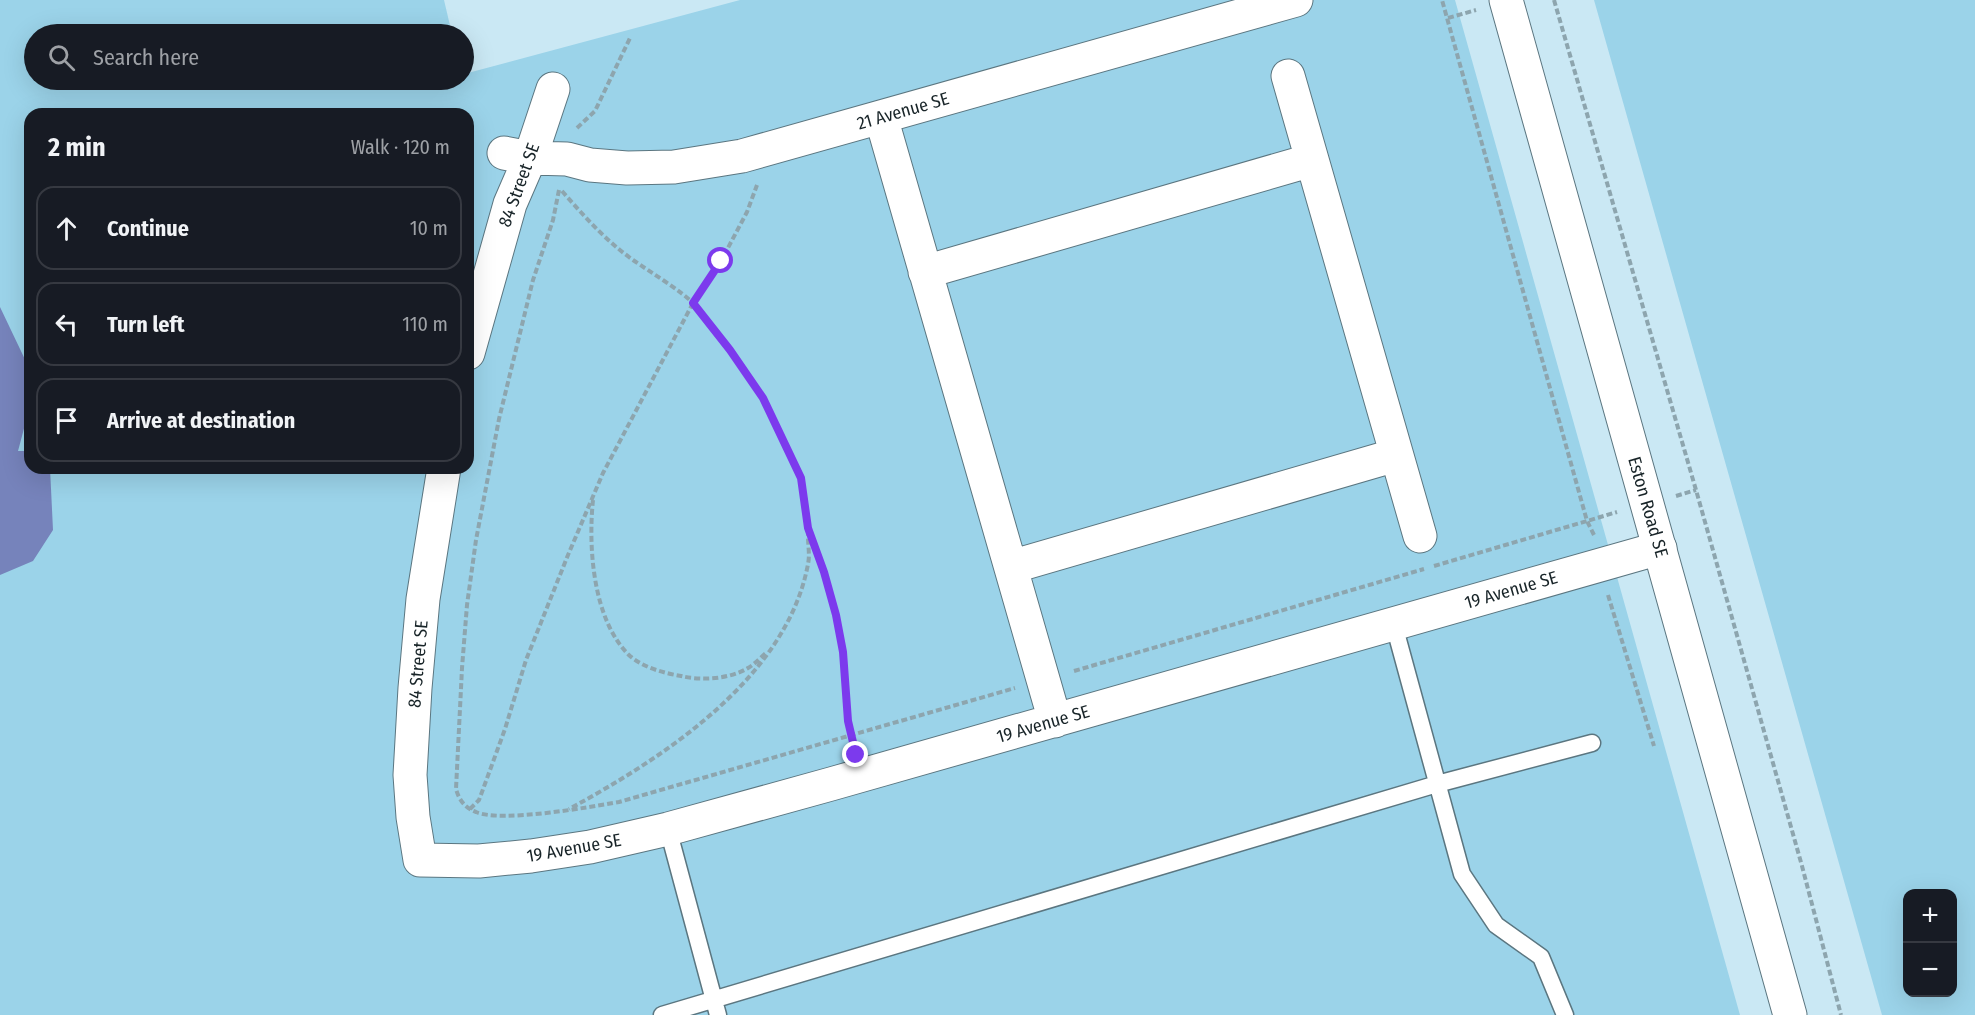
<!DOCTYPE html>
<meta charset="utf-8">
<style>
body{margin:0;font-family:"Fira Sans Condensed",sans-serif;background:#242831;color:#f1f3f6}
.controls{position:absolute;right:18px;bottom:18px;display:grid;overflow:hidden;border-radius:12px;box-shadow:0 6px 24px #0002}
.controls button{width:54px;height:54px;display:grid;place-items:center;padding:0;border:0;border-bottom:2px solid #363941;background:#171b24;color:#f1f3f6;font:30px sans-serif}
.stop{position:absolute;width:18px;height:18px;margin:-14px;border:4px solid #7c3aed;border-radius:50%;background:#fff}
.stop.end{background:#7c3aed;border-color:#fff;box-shadow:0 2px 6px #0008}
.list{margin:0;padding:0;list-style:none}
h2{display:flex;justify-content:space-between;align-items:center;height:78px;margin:0;padding:0 24px;font-size:26px}
h2 small{font-size:20px;font-weight:400;color:#9ea1a6}
.list li{display:grid;grid-template-columns:39px 1fr auto;gap:18px;align-items:center;box-sizing:border-box;height:84px;margin:0 12px 12px;padding:0 12px;border:2px solid #363941;border-radius:18px}
.list b{display:block;font-size:22px;white-space:nowrap}
.list em{font-size:20px;font-style:normal;color:#9ea1a6}
.icon{flex:none;width:33px;height:33px;fill:none;stroke:currentColor;stroke-width:2;stroke-linecap:round;stroke-linejoin:round}
.map{position:relative;flex:none;width:1975px;height:1015px;overflow:hidden}
.search{position:absolute;background:#171b24;box-shadow:0 6px 24px #0002;left:24px;top:24px;width:450px;height:66px;display:flex;align-items:center;gap:15px;box-sizing:border-box;padding:0 21px;border-radius:33px;color:#9ea1a6;font-size:22px}
.panel{position:absolute;background:#171b24;box-shadow:0 6px 24px #0002;left:24px;top:108px;width:450px;height:366px;border-radius:18px}
.map>svg:first-child{display:block}
.green{fill:#9bd3e9;fill-rule:evenodd}
.water{fill:#7683bb}
.lines{fill:none;stroke-linecap:round;stroke-linejoin:round}
.service-casing{stroke:#5b7680;stroke-width:19}
.minor-casing{stroke:#5b7680;stroke-width:35}
.tertiary-casing{stroke:#5b7680;stroke-width:35}
.path{stroke:#8da5ae;stroke-width:4;stroke-dasharray:6 3;stroke-linecap:butt}
.service{stroke:#fff;stroke-width:16}
.minor{stroke:#fff;stroke-width:33}
.tertiary{stroke:#fff;stroke-width:33}
.route{stroke:#7c3aed;stroke-width:8}
.labels{text-anchor:middle;stroke-width:5;stroke-linejoin:round;paint-order:stroke}
.street-label{font-size:18px;fill:#182428;stroke:#fff}
</style>
<div class="map">
<svg width="1975" height="1015" viewBox="0 0 1975 1015">
<rect width="100%" height="100%" fill="#cae8f4"/>
<!-- green -->
<path class="green" d="M 0,0 L 444,0 L 452,34 L 34,34 L 34,80 L 464,80 L 464,74 L 740,0 L 1455,0 L 1740,1015 L 0,1015 ZM 30,114 L 468,114 L 468,468 L 30,468 Z
M 1594,0 L 1975,0 L 1975,1015 L 1882,1015 ZM 1908,894 L 1952,894 L 1952,992 L 1908,992 Z"/>
<!-- water -->
<path class="water" d="M 0,307 L 30,370 L 30,406 L 18,451 L 30,451 L 30,468 L 50,468 L 53,530 L 33,561 L 0,575 Z"/>
<g class="lines">
<defs>
<path id="service" d="M 1394,625 L 1462,874 L 1496,925 L 1541,957 L 1565,1015
M 668,829 L 718,1015
M 662,1015 L 1437,784 L 1592,743"/>
<path id="minor" d="M 1288,76 L 1420,536
M 881,117 L 1055,721
M 504,153 L 530,158 L 567,159 L 590,165 L 627,168 L 674,167 L 742,156 L 1296,0
M 925,272 L 1312,160
M 468,353 L 510,204 L 530,158 L 553,89
M 444,468 L 423,599 L 415,688 L 410,775 L 413,817 L 420,860 L 479,861 L 531,856 L 590,847 L 668,829 L 831,784 L 1660,548
M 1011,567 L 1396,455"/>
<path id="tertiary" d="M 1506,0 L 1790,1015"/>
</defs>
<!-- service casing -->
<use href="#service" class="service-casing"/>
<!-- minor casing -->
<use href="#minor" class="minor-casing"/>
<!-- tertiary casing -->
<use href="#tertiary" class="tertiary-casing"/>
<!-- path -->
<path class="path" d="M 1554,0 L 1696,490 L 1802,866 L 1841,1015
M 1448,18 L 1476,10
M 577,128 L 595,111 L 630,38
M 559,190 L 553,220 L 533,280 L 499,419 L 476,540 L 467,605 L 462,668 L 456,789 C 459,800 465,808 476,812 C 501,823 590,807 619,802 L 1015,688
M 562,191 C 584,216 605,240 633,260 C 650,272 682,291 695,305 C 733,348 765,397 788,449 C 793,459 798,469 801,478 C 806,497 808,518 808,537 C 808,546 810,555 808,564 C 787,678 663,758 569,809
M 1676,496 L 1696,490
M 593,500 C 588,548 593,621 630,656 C 644,668 664,673 681,676 C 701,681 730,679 748,668 C 755,664 760,658 766,653
M 809,531 C 823,570 836,609 842,651 C 847,683 846,714 854,746
M 1594,535 L 1587,521 L 1617,512
M 1434,566 L 1587,521 L 1442,0
M 1608,595 L 1654,746
M 1074,671 L 1424,569
M 470,809 L 479,800 L 482,792 L 505,729 L 526,660 L 568,555 L 603,473 L 693,303 L 721,261 L 747,212 L 757,185"/>
<!-- service -->
<use href="#service" class="service"/>
<!-- minor -->
<use href="#minor" class="minor"/>
<!-- tertiary -->
<use href="#tertiary" class="tertiary"/>
</g>
<g class="lines">
<!-- route -->
<path class="route" d="M 721,261 L 693,303 L 730,350 L 763,398 L 801,478 L 808,528 L 824,572 L 836,615 L 843,652 L 848,721 L 856,755"/>
</g>
<g class="labels">
<!-- street labels -->
<g class="street-label">
<text transform="translate(903 111) rotate(-16)" y="6">21 Avenue SE</text>
<text transform="translate(519 185) rotate(-70)" y="6">84 Street SE</text>
<text transform="translate(1648 507) rotate(74)" y="6">Eston Road SE</text>
<text transform="translate(1511 590) rotate(-16)" y="6">19 Avenue SE</text>
<text transform="translate(418 664) rotate(-85)" y="6">84 Street SE</text>
<text transform="translate(1043 724) rotate(-16)" y="6">19 Avenue SE</text>
<text transform="translate(574 848) rotate(-10)" y="6">19 Avenue SE</text>
</g>
</g>
</svg>
<div class="controls">
<button>+</button>
<button>−</button>
</div>
<div class="stop" style="left:721px;top:261px"></div>
<div class="stop end" style="left:856px;top:755px"></div>
<div class="search"><svg class="icon" aria-label="search" viewBox="0 0 24 24"><circle cx="10" cy="10" r="6"/><path d="M15 15l6 6"/></svg>Search here</div>
<section class="panel">
<h2>2 min<small>Walk · 120 m</small></h2>
<ul class="list">
<li><svg class="icon" aria-label="ahead" viewBox="0 0 24 24"><path d="M12 20V5M6 11l6-6 6 6"/></svg><div><b>Continue</b></div><em>10 m</em></li>
<li><svg class="icon" aria-label="left" viewBox="0 0 24 24"><path d="M17 20v-9H6M10 6l-5 5 5 5"/></svg><div><b>Turn left</b></div><em>110 m</em></li>
<li><svg class="icon" aria-label="arrive" viewBox="0 0 24 24"><path d="M6 21V4h12l-3 4 3 4H6"/></svg><div><b>Arrive at destination</b></div></li>
</ul>
</section>
</div>
